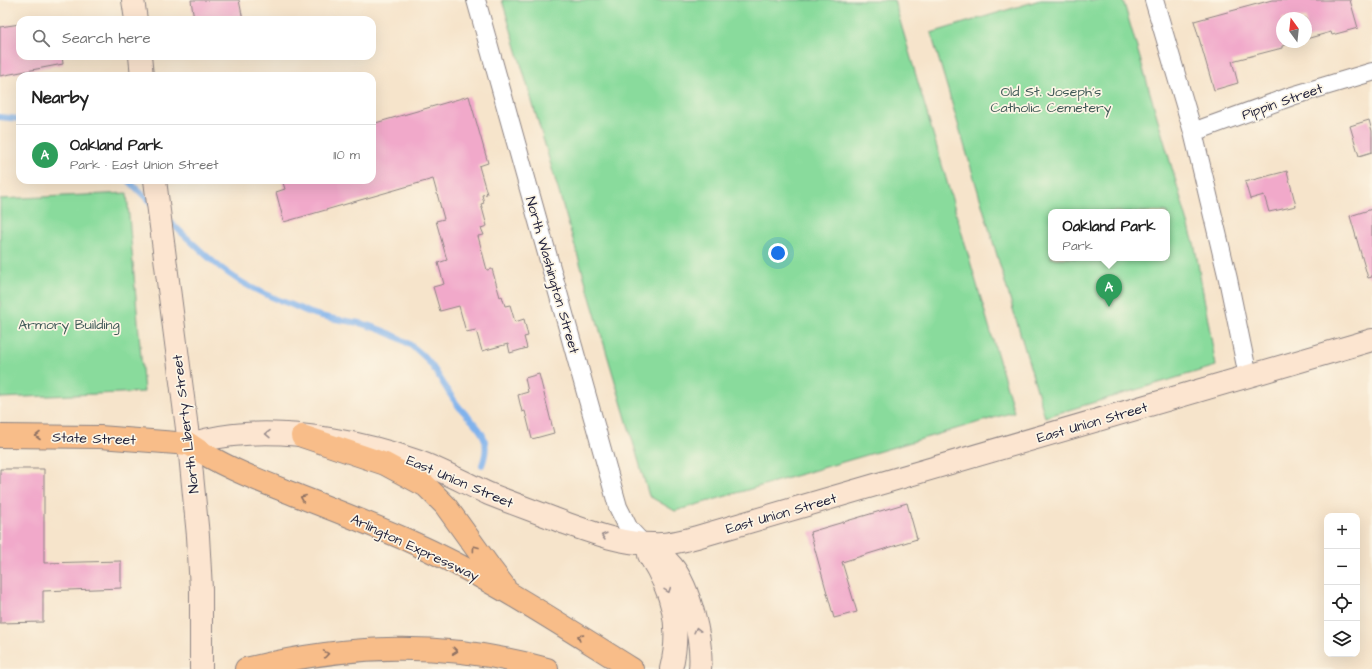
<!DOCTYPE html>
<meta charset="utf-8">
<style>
body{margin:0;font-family:"Architects Daughter",sans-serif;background:#f2f2f2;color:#222}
.controls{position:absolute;right:12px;bottom:12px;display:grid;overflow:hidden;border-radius:8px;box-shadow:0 4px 16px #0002}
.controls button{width:36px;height:36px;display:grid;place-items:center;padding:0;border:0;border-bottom:1px solid #e0e0e0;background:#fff;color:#222;font:20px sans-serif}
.compass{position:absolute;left:1276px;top:12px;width:36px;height:36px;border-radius:50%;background:#fff;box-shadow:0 4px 16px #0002;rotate:345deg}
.you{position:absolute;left:778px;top:253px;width:14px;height:14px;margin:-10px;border:3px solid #fff;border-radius:50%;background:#1a73e8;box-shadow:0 0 0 6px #1a73e833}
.badge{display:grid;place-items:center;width:26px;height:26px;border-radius:50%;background:#db2777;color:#fff;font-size:13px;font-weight:700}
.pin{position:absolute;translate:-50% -33px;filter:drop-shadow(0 1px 2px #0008)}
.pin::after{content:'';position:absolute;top:21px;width:14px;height:12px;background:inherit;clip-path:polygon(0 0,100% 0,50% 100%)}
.popup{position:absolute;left:1048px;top:209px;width:122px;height:52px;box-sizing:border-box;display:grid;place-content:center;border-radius:8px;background:#fff;filter:drop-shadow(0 1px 3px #0005);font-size:13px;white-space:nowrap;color:#767676}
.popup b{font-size:15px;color:#222}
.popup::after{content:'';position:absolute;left:50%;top:100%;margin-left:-8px;border:8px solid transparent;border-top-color:#fff}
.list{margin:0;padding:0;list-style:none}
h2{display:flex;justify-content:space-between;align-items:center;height:52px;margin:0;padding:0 16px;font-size:17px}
h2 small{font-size:13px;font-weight:400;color:#767676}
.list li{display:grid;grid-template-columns:26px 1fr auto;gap:12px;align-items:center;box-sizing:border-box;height:60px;padding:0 16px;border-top:1px solid #e0e0e0}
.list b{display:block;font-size:15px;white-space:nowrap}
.list p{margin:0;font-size:13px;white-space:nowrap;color:#767676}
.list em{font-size:13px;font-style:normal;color:#767676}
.icon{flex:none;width:22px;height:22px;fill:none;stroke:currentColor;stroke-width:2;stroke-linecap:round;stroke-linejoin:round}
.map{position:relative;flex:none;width:1372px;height:669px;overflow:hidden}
.search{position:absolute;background:#fff;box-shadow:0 4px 16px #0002;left:16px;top:16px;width:360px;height:44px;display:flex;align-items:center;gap:10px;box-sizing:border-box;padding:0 14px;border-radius:12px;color:#767676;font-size:15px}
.panel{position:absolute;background:#fff;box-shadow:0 4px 16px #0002;left:16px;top:72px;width:360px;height:112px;border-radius:12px}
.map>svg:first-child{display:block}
.green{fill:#89db9c;stroke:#567e6c;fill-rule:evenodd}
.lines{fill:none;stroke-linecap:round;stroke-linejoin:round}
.stream{stroke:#80b2ec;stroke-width:6}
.building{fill:#f1a9ca}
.street-casing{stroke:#8c8383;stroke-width:20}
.secondary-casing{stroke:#8c8383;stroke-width:24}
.primary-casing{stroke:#8c8383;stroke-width:24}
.highway-casing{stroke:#8c8383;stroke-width:24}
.street{stroke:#fff;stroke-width:18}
.secondary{stroke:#fce5d0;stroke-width:22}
.primary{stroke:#f8bd89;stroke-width:22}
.highway{stroke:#f8bd89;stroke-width:22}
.oneway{stroke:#9a8d8d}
.oneway2{stroke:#8d7062}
.labels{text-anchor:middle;stroke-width:3.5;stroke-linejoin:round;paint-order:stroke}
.park-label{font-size:14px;fill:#415a58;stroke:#fcf5e5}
.street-label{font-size:14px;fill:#22223b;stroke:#fcf5e5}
</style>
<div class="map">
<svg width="1372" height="669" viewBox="0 0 1372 669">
<rect width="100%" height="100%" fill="#fcf5e5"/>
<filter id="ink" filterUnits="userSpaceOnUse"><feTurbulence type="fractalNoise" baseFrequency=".025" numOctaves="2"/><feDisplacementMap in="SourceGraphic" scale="8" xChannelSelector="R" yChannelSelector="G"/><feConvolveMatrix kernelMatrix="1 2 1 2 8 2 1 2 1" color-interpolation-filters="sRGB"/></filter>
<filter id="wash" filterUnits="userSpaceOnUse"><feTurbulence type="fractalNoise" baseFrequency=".012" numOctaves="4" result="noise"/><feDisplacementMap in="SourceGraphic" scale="16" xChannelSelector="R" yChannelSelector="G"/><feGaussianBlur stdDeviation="0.9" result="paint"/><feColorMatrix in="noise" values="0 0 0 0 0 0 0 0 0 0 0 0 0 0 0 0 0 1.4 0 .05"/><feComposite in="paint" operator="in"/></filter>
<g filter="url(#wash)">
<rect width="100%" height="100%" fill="#f6e4cb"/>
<!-- green -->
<path class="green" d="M 502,0 L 894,0 L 1014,412 L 675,511 L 649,496 Z
M 1040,0 L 1123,0 L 1195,247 L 1216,366 L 1045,417 L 931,33 ZM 1051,212 L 1167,212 L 1167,258 L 1051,258 Z
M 127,193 L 144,392 L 0,398 L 0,199 Z"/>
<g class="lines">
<!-- stream -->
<path class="stream" d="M 0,117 L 20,119
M 128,180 L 151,203
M 166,218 C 191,241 215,267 245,284 C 260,293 276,299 292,305 C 299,308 307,312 314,314 C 329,319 344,320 359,323 C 378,328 401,337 417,350 C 436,365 444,389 460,408 C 478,428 493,436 482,465"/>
</g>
<g id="blocks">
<!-- building -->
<path class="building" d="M 191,0 L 239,0 L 243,20 L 194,20 Z
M 1272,0 L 1350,0 L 1358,28 L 1332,35 L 1331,32 L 1306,39 L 1306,18 L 1282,18 L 1282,42 L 1296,42 L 1282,46 L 1282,48 L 1232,61 L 1238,83 L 1214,90 L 1194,21 Z
M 20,24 L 20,56 L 62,56 L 63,64 L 0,76 L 0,27 Z
M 469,96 L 488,163 L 479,166 L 487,194 L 482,195 L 484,203 L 481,204 L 487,226 L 481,228 L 484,235 L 478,236 L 487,270 L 492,269 L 500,297 L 502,296 L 505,306 L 510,305 L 515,322 L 524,319 L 528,336 L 524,337 L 527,348 L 510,353 L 508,344 L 482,351 L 476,330 L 466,332 L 459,306 L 440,311 L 433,287 L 444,284 L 438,263 L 447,260 L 436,221 L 444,219 L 433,179 L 284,222 L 276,192 L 285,189 L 282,180 L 372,180 L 372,124 Z
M 1369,120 L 1372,131 L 1372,152 L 1359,156 L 1350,126 Z
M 1287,171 L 1296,206 L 1269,212 L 1264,195 L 1250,199 L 1245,182 Z
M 1372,209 L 1372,277 L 1368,278 L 1350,216 Z
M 539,374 L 554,433 L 532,439 L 525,411 L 522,412 L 518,395 L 528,392 L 525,378 Z
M 0,469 L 44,469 L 44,563 L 121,561 L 121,588 L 43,591 L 43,622 L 0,623 Z
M 907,503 L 917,539 L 842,562 L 857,612 L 834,618 L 810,532 Z"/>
</g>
</g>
<g filter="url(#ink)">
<use href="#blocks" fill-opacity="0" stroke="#8c8383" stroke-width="1"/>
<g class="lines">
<defs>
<path id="street" d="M 476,0 L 618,507 L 629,529 L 643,544
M 1154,0 L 1193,132 L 1228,279 L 1248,376
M 1193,132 L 1292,96 L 1372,72"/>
<path id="secondary" d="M 133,0 L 136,20
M 140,56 L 142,76
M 155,180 L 189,444 L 198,536 L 201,589 L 201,669
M 189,444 C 207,439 226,435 245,434 C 299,430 366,443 417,461 C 442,470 465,483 489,494 C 514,504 540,513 565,523 C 593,533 623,544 653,544 C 668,545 683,541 697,537 L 1372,340
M 643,544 C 653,550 664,556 672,566 C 690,588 703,641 700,669
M 649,555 C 672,591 682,626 671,669"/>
<path id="primary" d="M 0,436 L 100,437 L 189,444"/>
<path id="highway" d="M 302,436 L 385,464 L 426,486 L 445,505 L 491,569 L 504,586
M 189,444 C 218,464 250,477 283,490 C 324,506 366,522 407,540 C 486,575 558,623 632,669
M 246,669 C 348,644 445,640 547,669"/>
</defs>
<!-- street casing -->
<use href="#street" class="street-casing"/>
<!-- secondary casing -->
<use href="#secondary" class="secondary-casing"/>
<!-- primary casing -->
<use href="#primary" class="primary-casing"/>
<!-- highway casing -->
<use href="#highway" class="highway-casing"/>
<!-- street -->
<use href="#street" class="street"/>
<!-- secondary -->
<use href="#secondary" class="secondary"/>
<!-- primary -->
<use href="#primary" class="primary"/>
<!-- highway -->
<use href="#highway" class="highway"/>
</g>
<!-- one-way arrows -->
<defs><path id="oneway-chevron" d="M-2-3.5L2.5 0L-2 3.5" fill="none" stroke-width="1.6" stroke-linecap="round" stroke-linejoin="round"/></defs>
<g class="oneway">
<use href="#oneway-chevron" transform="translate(268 434) rotate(-179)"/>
<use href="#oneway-chevron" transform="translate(604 536) rotate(-164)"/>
<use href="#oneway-chevron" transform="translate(668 590) rotate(70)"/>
<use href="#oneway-chevron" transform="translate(697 630) rotate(-104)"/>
</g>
<g class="oneway2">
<use href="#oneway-chevron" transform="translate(38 436) rotate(180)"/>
<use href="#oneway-chevron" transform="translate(303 498) rotate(-158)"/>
<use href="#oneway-chevron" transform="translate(475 548) rotate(-126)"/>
<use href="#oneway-chevron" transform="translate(580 637) rotate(-148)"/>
<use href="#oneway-chevron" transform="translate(455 651) rotate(6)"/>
<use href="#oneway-chevron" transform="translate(326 654) rotate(-9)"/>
</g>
</g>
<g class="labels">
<!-- park labels -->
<g class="park-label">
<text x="1051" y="96">Old St. Joseph's<tspan x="1051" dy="16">Catholic Cemetery</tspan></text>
<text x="69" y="329">Armory Building</text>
</g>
<!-- street labels -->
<g class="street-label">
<text transform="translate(1282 101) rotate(-19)" y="5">Pippin Street</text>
<text transform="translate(553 275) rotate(74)" y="5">North Washington Street</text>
<text transform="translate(1092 422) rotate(-16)" y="5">East Union Street</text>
<text transform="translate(185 424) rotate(-97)" y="5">North Liberty Street</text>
<text transform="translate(94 438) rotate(2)" y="5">State Street</text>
<text transform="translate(460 481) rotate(23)" y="5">East Union Street</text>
<text transform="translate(781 513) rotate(-16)" y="5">East Union Street</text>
<text transform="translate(415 547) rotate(25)" y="5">Arlington Expressway</text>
</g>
</g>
</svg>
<div class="controls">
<button>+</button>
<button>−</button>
<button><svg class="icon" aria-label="locate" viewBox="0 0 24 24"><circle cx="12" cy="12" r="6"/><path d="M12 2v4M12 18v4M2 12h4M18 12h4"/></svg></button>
<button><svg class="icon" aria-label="layers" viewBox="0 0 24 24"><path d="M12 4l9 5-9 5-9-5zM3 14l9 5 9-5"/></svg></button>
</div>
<svg class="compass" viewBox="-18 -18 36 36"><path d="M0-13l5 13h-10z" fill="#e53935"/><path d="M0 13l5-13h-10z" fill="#767676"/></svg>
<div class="you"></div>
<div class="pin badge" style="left:1109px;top:307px;background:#2e9e5b">A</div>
<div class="popup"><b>Oakland Park</b>Park</div>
<div class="search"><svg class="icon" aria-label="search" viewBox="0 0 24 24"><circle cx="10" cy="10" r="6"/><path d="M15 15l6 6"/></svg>Search here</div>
<section class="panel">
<h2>Nearby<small></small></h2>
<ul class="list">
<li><span class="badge" style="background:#2e9e5b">A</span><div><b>Oakland Park</b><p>Park · East Union Street</p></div><em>110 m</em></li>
</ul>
</section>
</div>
